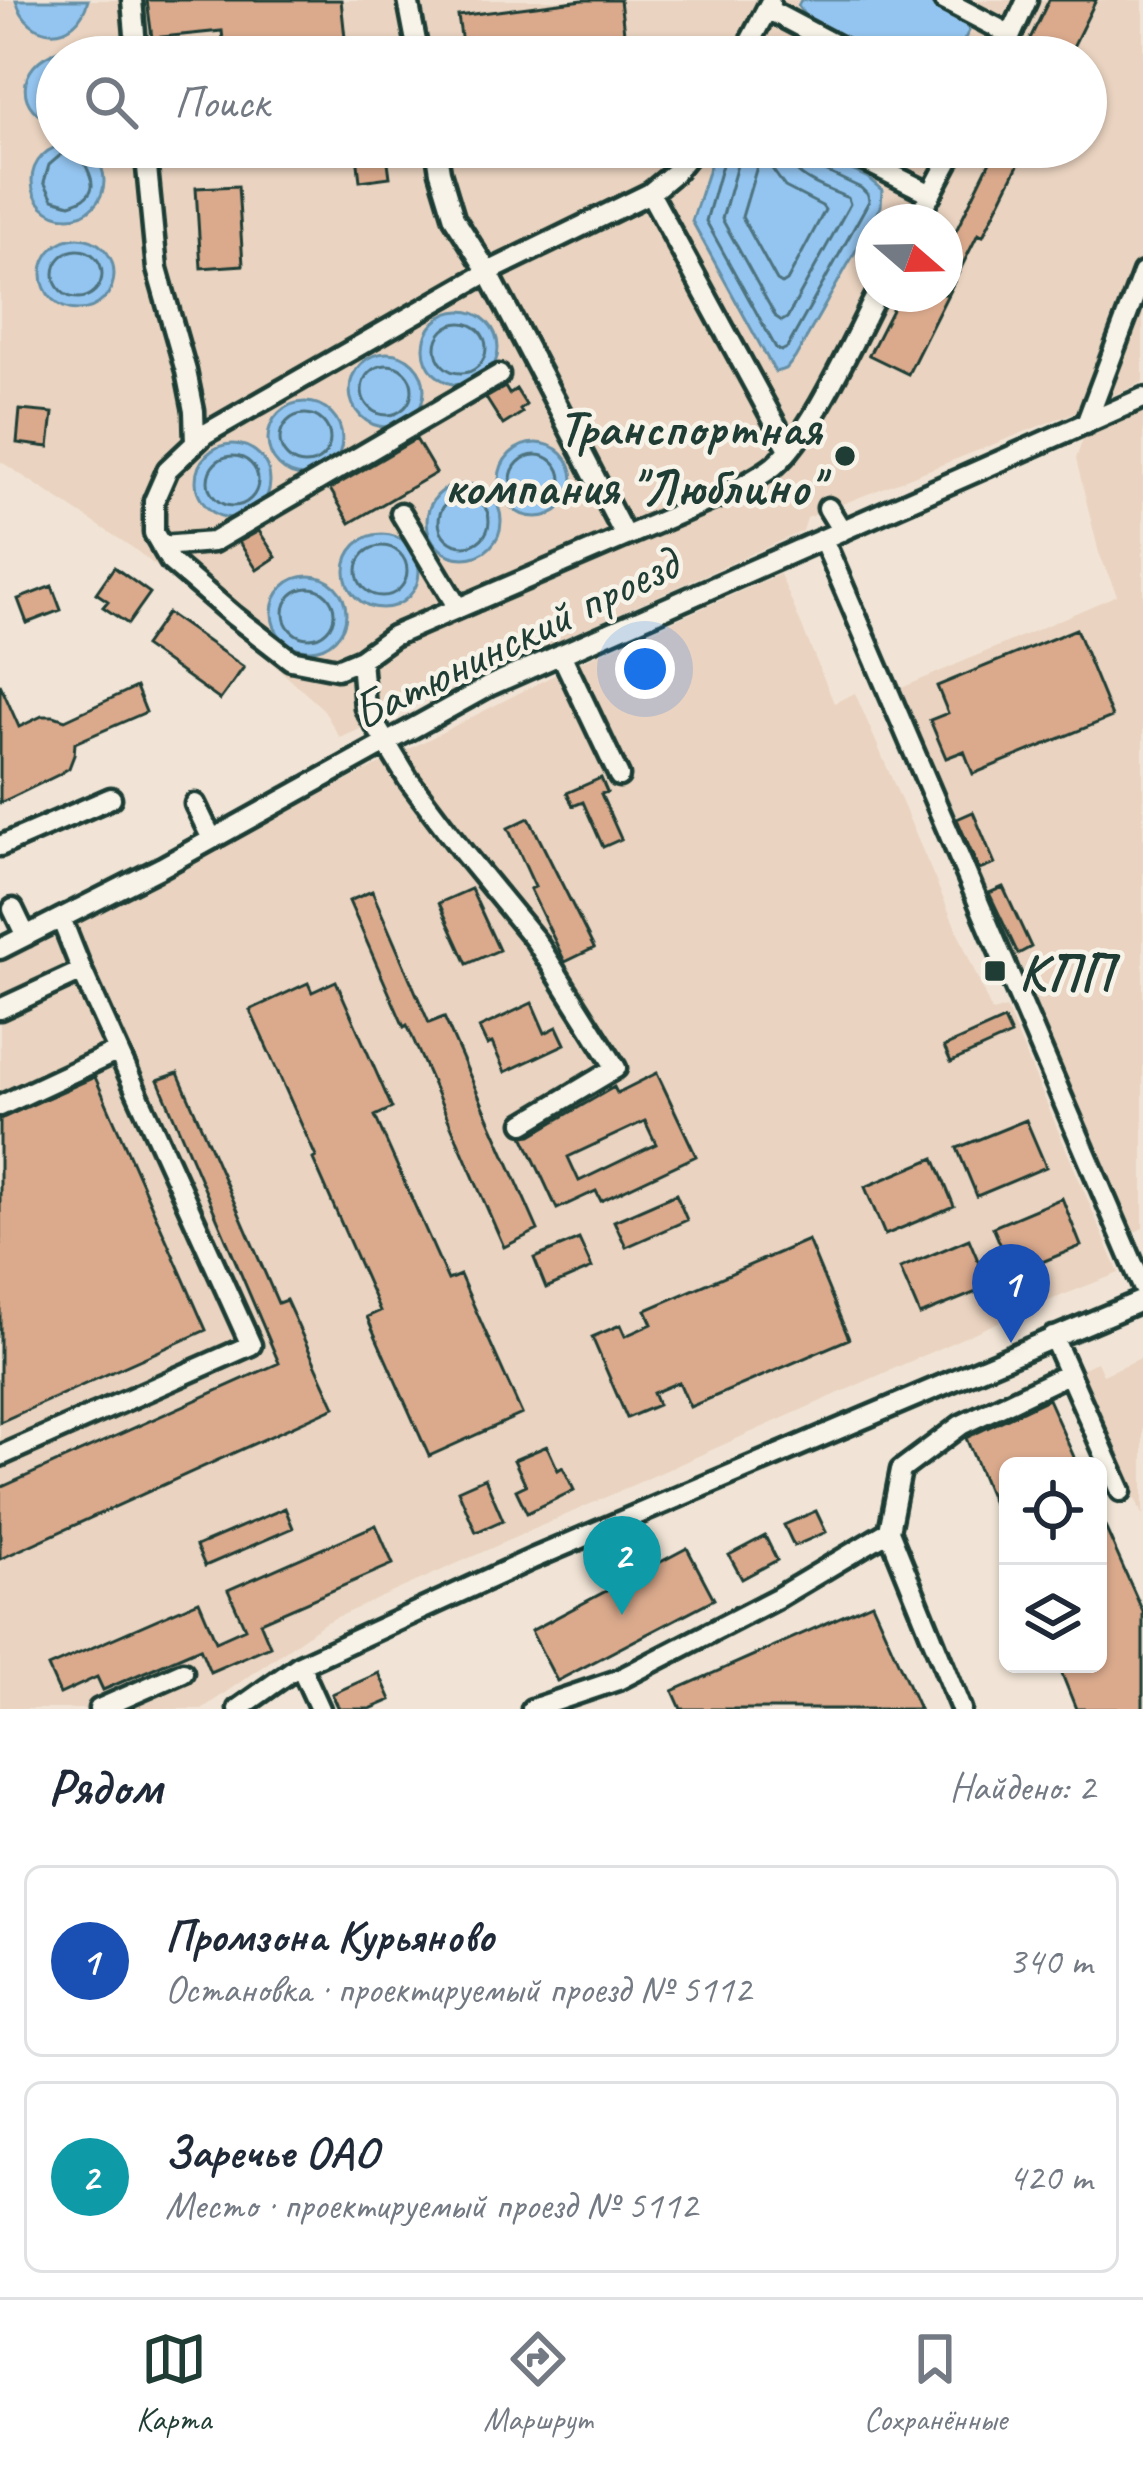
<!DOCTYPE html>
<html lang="ru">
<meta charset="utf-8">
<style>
body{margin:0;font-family:Caveat,sans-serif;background:#f2f2f3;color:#1f2937}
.controls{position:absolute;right:36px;bottom:36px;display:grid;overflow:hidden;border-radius:18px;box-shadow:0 3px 9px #0004}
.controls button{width:108px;height:108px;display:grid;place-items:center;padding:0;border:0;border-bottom:3px solid #e0e1e3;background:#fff;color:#1f2937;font:60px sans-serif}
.compass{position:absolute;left:855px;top:204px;width:108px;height:108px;border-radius:50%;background:#fff;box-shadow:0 3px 9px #0004;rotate:110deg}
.you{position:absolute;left:645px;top:669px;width:42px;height:42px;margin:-30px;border:9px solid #fff;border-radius:50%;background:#1a73e8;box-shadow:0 0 0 18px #1a73e833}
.badge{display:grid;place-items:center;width:78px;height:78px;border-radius:50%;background:#1f3d34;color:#fff;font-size:39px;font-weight:700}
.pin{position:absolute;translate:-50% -99px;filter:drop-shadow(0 3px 6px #0008)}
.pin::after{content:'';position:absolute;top:63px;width:42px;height:36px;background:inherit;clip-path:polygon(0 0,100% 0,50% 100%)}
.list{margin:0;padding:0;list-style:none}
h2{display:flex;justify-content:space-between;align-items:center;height:156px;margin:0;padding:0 48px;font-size:51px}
h2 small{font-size:39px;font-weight:400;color:#747a83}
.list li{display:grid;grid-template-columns:78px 1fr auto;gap:36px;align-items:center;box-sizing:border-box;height:192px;margin:0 24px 24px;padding:0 24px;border:3px solid #e0e1e3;border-radius:18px}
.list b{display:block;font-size:45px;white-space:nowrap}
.list p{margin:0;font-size:39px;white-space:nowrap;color:#747a83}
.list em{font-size:39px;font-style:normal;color:#747a83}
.icon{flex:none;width:66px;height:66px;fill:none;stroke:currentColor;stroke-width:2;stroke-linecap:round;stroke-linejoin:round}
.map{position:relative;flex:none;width:1143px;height:1709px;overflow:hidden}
.search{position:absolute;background:#fff;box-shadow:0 3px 9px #0004;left:36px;right:36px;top:36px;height:132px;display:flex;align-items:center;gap:30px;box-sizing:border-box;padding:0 42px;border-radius:66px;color:#747a83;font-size:45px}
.sheet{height:588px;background:#fff}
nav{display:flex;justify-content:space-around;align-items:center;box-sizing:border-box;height:168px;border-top:3px solid #e0e1e3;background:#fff;font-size:33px;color:#747a83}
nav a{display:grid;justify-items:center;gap:6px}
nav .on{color:#1f3d34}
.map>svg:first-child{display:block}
.built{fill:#ead3c0;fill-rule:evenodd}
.water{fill:#94c5f0;stroke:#658fa5;stroke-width:3}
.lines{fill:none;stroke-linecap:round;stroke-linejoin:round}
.shore{stroke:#4e737f;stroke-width:3}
.building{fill:#dbaa8d;stroke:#1f3d34;stroke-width:3;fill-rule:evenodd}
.minor-casing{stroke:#1f3d34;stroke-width:27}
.minor{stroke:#f7f3e8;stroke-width:18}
.poi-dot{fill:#1f3d34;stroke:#f7f3e8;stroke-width:4.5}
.labels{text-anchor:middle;stroke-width:9;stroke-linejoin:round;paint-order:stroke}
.poi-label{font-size:51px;font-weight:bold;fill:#1f3d34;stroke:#f7f3e8;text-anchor:end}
.street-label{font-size:51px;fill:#1f3d34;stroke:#f7f3e8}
</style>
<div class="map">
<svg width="1143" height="1709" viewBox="0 0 1143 1709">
<rect width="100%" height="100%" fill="#f1e4d6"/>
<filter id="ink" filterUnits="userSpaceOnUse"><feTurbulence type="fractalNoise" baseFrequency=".00833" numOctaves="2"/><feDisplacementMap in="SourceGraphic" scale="24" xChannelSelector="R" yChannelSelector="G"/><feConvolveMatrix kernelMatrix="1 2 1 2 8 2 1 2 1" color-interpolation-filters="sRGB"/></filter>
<g filter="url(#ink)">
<!-- built -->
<path class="built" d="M 0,0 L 1143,0 L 1143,382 L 1107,398 L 1107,389 L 1092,383 L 1080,410 L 807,518 L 803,531 L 340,738 L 323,709 L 232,627 L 133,548 L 0,461 ZM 57,57 L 1086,57 L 1086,147 L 57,147 ZM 873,222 L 945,222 L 945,294 L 873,294 Z
M 1143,406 L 1143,1228 L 1131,1234 L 954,810 L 897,690 L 1117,595 L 1099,553 L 1076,459 L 1086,430 Z
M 780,574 L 834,703 L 855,693 L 992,1012 L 1006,1008 L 1119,1273 L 1023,1311 L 326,1622 L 202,1709 L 0,1709 L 0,958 L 560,672 L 624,772 L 578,663 Z
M 1143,1357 L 1143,1516 L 1078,1370 L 1097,1362 L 1103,1375 Z"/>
<!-- water -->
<path class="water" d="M 16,0 L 88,0 C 77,44 28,42 16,0 Z
M 801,0 L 925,0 L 965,21 L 969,31 L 955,57 L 872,57 L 808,20 L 798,6 Z
M 58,51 L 72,52 L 81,57 L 57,57 L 57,123 C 13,112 16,64 58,51 Z
M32 181a36 36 0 1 1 72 0a36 36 0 1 1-72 0Z
M 716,147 L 803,147 L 868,178 L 882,190 L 881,206 L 795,358 L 786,369 L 775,372 L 692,221 Z
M42 274a36 36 0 1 1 72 0a36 36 0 1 1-72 0Z
M424 348a37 37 0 1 1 74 0a37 37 0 1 1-74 0Z
M350 390a37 37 0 1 1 74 0a37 37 0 1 1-74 0Z
M268 439a37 37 0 1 1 74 0a37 37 0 1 1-74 0Z
M499 480a37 37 0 1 1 74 0a37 37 0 1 1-74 0Z
M196 481a37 37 0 1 1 74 0a37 37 0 1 1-74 0Z
M427 521a37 37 0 1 1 74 0a37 37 0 1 1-74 0Z
M345 571a37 37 0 1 1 74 0a37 37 0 1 1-74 0Z
M272 613a37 37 0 1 1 74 0a37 37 0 1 1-74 0Z"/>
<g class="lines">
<!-- shore -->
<path class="shore" d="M 70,147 L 49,165 L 44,182 L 53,199 L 70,204 C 110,193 85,169 77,147
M 727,147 L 706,221 L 776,348 L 781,351 L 787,348 L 869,201 L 868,195 L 861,188 L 806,162 L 802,156 L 801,147
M 742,147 L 722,219 L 776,317 L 782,321 L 787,318 L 850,204 L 848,198 C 822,186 789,179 786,147
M 765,159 L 785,187 L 822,206 L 825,210 L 787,281 L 782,284 L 777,281 L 742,217 L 758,163 Z
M54 274a24 24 0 1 1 48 0a24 24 0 1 1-48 0Z
M436 348a25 25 0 1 1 50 0a25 25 0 1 1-50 0Z
M362 390a25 25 0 1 1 50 0a25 25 0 1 1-50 0Z
M280 439a25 25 0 1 1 50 0a25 25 0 1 1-50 0Z
M511 480a25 25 0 1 1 50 0a25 25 0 1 1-50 0Z
M208 481a25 25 0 1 1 50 0a25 25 0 1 1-50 0Z
M439 521a25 25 0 1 1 50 0a25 25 0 1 1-50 0Z
M357 571a25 25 0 1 1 50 0a25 25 0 1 1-50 0Z
M284 613a25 25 0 1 1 50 0a25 25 0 1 1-50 0Z"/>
</g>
<!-- building -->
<path class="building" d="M 147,0 L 341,0 L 347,57 L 225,57 L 222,31 L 152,38 Z
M 583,0 L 620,0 L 627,57 L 586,57 L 586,54 L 564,57 L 464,57 L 458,16 Z
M 1049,0 L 1096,0 L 1068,57 L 1021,57 Z
M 356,147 L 386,147 L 390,177 L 360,181 Z
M 997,147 L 1027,147 L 983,236 L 978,234 L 908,374 L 869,355 L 900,294 L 945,294 L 945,240 L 950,243 Z
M 238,186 L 243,265 L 201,268 L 196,188 Z
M 505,387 L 509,394 L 516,389 L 526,405 L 520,410 L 522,413 L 503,425 L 486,398 Z
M 20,410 L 53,413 L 49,447 L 17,443 Z
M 416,439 L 436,473 L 350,523 L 330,489 Z
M 259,531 L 276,557 L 257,570 L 239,542 Z
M 114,567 L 150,593 L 128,624 L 103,607 L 108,601 L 96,593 Z
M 52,586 L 61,610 L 27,623 L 18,599 Z
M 167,613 L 244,667 L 220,700 L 144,646 Z
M 1076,629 L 1112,717 L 973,774 L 964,751 L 946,758 L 930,720 L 948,713 L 937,686 Z
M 0,684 L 19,727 L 42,716 L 54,716 L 65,720 L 136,687 L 146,712 L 75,743 L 74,755 L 69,768 L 58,775 L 0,803 Z
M 601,778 L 607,792 L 601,794 L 621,839 L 603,847 L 583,802 L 573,806 L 567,793 Z
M 973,812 L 995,864 L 979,870 L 957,819 Z
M 529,818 L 594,948 L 565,962 L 530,889 L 535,887 L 508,828 Z
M 1003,887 L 1031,947 L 1018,954 L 989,893 Z
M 471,889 L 499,950 L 467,964 L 439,903 Z
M 372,891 L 429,1023 L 444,1017 L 538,1230 L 504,1247 L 407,1025 L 404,1027 L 349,901 Z
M 336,981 L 392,1108 L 375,1116 L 448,1280 L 460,1275 L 522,1414 L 429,1456 L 367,1317 L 380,1311 L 313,1159 L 316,1157 L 250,1010 L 308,983 L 312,992 Z
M 532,1003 L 545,1033 L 557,1027 L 565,1044 L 505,1072 L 492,1043 L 487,1045 L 479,1028 Z
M 1004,1020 L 1011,1035 L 951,1062 L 944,1047 Z
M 178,1073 L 278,1303 L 286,1300 L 335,1407 L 0,1559 L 0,1488 L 279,1363 L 158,1080 Z
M 657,1073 L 696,1156 L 601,1201 L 596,1191 L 557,1209 L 523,1136 L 531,1135 L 614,1087 L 617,1093 ZM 645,1121 L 656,1144 L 579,1181 L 568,1157 Z
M 95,1077 L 206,1330 L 0,1422 L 0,1119 Z
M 1026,1120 L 1046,1167 L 977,1196 L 957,1148 Z
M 934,1158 L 954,1206 L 885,1235 L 865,1187 Z
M 676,1194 L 687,1220 L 626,1247 L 614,1221 Z
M 1062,1198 L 1081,1246 L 1013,1274 L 993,1227 Z
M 579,1239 L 592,1268 L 546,1288 L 534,1258 Z
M 969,1239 L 989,1287 L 920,1315 L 900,1268 Z
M 808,1240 L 849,1339 L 690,1407 L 679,1382 L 653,1393 L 658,1405 L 627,1418 L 592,1337 L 620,1325 L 625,1336 L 652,1324 L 646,1310 Z
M 1048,1399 L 1078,1466 L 1008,1466 L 1008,1540 L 966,1438 Z
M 547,1446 L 558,1470 L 563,1467 L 574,1490 L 527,1513 L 516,1490 L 526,1485 L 514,1460 Z
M 485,1478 L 503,1520 L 476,1532 L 458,1490 Z
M 285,1508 L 293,1528 L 205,1566 L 196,1546 Z
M 816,1511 L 826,1532 L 794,1546 L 784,1525 Z
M 1098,1511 L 1143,1612 L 1143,1709 L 1076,1709 L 1058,1664 L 1098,1664 Z
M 376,1525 L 393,1564 L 260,1622 L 270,1646 L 210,1672 L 200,1648 L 103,1690 L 97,1677 L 60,1694 L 48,1667 L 199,1601 L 216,1641 L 245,1628 L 228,1590 Z
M 765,1536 L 777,1560 L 742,1579 L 729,1555 Z
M 687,1548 L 714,1599 L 557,1681 L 531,1631 Z
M 872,1603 L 919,1709 L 681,1709 L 673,1691 Z
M 379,1673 L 391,1700 L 370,1709 L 339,1709 L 332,1694 Z"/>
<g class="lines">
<defs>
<path id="minor" d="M 132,0 L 137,57
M 408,0 L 419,57
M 944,0 L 1011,35
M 767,9 L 858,57
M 742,57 L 770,3
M 1001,57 L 1027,0
M 145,147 L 157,269 L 186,371 L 194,411 L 195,443
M 436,147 L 440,172 L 454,218 L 488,272 L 625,536
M 695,147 L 674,173 L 650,193 L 488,272 L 205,434 L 168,469 L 154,501 L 154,533 L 170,561 L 234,616 L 291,660 L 337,669 L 361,659 L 393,636 L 741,487 C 752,480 764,474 774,466 C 813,432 852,342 877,294
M 837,147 L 931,194
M 650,193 L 789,449
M 916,222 L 956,147
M 1086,424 L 1143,273
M 828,508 L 842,531
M 401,513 L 458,608
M 823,539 L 1143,1287
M 161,546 L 213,542 L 499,375
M 561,654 L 619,776
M 361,659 L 365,708 L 408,779 L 463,852 L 536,941 L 616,1068 L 524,1123
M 195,804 L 212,839
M 0,846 L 111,798
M 13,909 L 26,936
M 0,949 L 162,867 L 489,686 L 1143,398
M 0,1009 L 82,971 L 61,918
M 0,1106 L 118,1051
M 1053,1337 L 1121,1491
M 0,1456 L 251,1345 L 82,971
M 300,1665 L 320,1709
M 99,1709 L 183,1672
M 238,1709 L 300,1665 L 532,1559 L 1143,1300
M 532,1709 L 618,1680 L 777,1598 L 889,1531
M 961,1709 L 889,1531 L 901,1470 L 961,1425 L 1068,1374"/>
</defs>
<!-- minor casing -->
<use href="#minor" class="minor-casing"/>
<!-- minor -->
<use href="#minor" class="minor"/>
</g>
</g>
<!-- markers -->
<g class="poi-dot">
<circle cx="845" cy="456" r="12"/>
<rect x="983" y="959" width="24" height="24" rx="6"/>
</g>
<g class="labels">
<!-- poi labels -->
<g class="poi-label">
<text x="821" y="445">Транспортная<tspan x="821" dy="59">компания "Люблино"</tspan></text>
<text x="1019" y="989" text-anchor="start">КПП</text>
</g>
<!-- street labels -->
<g class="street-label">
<text transform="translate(514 637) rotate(-26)" y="18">Батюнинский проезд</text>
</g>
</g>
</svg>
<div class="controls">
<button><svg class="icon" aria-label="locate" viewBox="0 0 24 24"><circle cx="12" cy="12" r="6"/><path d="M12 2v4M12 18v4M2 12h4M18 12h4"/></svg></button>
<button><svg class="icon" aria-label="layers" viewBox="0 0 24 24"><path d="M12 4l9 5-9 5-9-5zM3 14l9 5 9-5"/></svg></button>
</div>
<svg class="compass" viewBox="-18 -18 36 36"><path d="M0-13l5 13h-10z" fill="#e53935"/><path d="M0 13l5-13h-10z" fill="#747a83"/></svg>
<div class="you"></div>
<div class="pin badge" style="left:1011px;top:1343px;background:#1a4fb4">1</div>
<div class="pin badge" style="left:622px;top:1615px;background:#0f9aa8">2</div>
<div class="search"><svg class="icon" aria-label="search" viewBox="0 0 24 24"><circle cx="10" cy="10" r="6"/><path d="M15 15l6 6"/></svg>Поиск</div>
</div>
<section class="sheet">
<h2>Рядом<small>Найдено: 2</small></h2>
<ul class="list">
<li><span class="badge" style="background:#1a4fb4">1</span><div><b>Промзона Курьяново</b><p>Остановка · проектируемый проезд № 5112</p></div><em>340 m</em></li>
<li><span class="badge" style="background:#0f9aa8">2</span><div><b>Заречье ОАО</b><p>Место · проектируемый проезд № 5112</p></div><em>420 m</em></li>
</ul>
</section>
<nav>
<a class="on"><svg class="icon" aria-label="map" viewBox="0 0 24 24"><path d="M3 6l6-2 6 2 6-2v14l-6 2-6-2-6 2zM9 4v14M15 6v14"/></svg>Карта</a>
<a><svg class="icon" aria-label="directions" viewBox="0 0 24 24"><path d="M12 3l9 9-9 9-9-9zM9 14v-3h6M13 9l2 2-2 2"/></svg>Маршрут</a>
<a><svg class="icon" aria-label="saved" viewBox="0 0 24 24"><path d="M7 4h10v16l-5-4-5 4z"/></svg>Сохранённые</a>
</nav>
